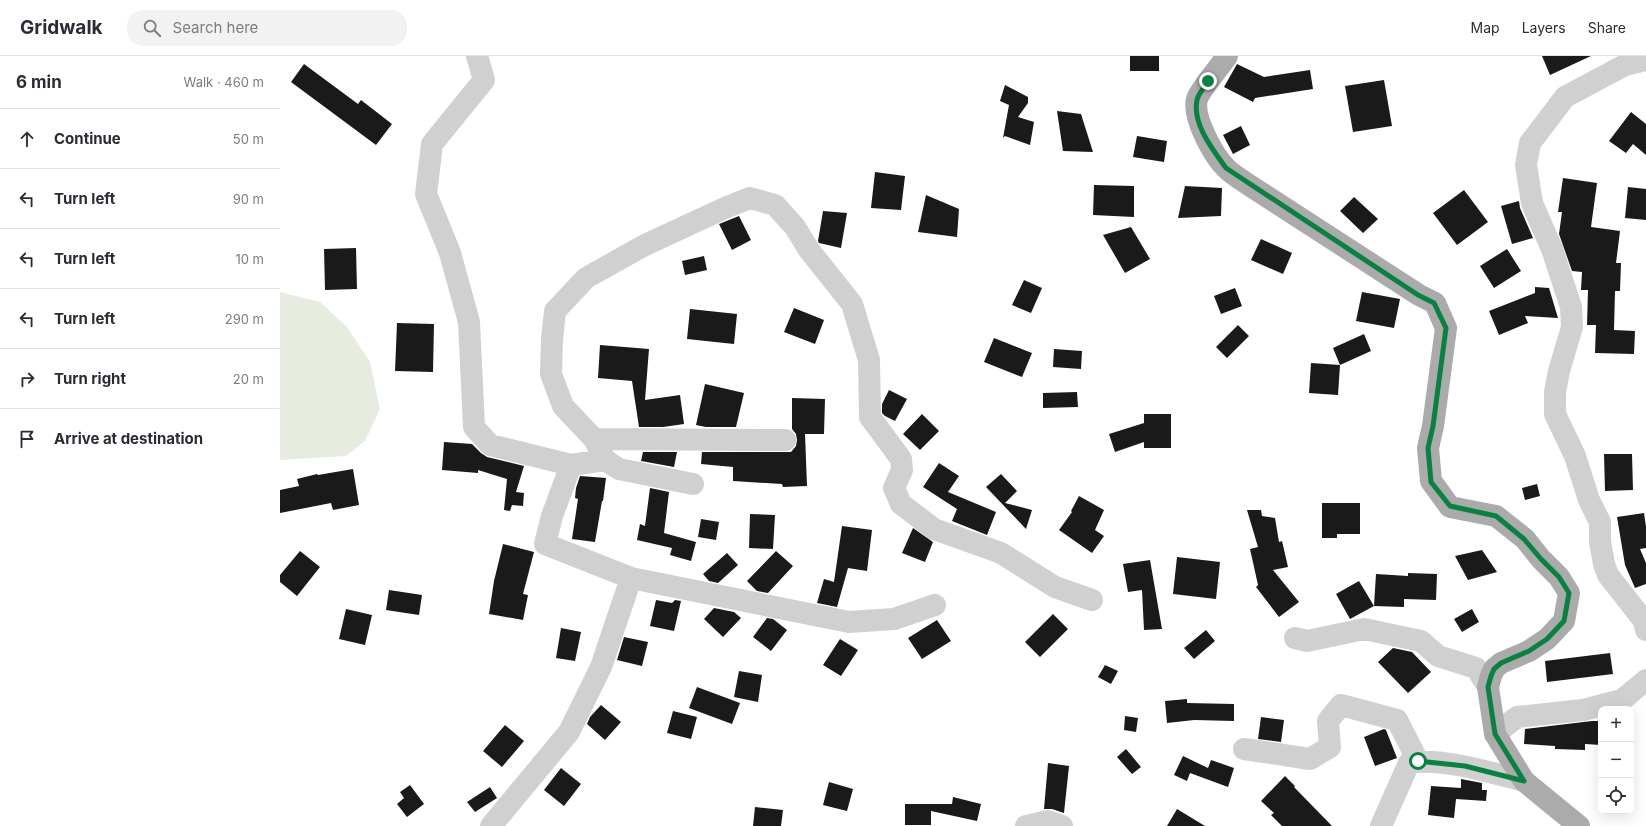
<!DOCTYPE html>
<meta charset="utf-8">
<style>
body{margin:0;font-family:Inter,sans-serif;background:#f2f2f3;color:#2b2b33}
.controls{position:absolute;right:12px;bottom:12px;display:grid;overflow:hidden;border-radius:8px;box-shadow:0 4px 16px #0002}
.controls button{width:36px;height:36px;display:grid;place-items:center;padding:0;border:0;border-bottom:1px solid #e1e1e2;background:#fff;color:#2b2b33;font:20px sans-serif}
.stop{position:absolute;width:12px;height:12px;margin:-9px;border:3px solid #0b8043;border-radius:50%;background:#fff}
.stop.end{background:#0b8043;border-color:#fff;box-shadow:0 1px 4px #0008}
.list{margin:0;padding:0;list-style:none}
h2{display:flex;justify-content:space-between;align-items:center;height:52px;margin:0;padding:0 16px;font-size:17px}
h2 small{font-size:13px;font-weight:400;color:#7c7c81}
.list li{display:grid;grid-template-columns:26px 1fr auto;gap:12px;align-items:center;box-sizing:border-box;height:60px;padding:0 16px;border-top:1px solid #e1e1e2}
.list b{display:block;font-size:15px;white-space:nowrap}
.list em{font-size:13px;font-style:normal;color:#7c7c81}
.icon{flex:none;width:22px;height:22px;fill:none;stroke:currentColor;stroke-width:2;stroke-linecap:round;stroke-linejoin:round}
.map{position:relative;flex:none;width:1366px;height:770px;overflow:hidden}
header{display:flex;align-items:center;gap:24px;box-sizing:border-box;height:56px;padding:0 20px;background:#fff;border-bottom:1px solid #e1e1e2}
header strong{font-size:19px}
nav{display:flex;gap:22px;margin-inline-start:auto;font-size:14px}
.search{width:280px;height:36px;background:#f2f2f3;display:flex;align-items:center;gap:10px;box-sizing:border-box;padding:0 14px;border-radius:16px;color:#7c7c81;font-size:15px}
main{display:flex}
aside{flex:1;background:#fff}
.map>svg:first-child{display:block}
.green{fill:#e6ecdf}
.building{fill:#1a1a1a}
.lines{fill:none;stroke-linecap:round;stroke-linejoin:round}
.minor{stroke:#d0d0d0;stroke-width:22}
.major{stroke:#ababab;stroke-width:22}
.route{stroke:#0b8043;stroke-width:5}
</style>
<header>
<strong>Gridwalk</strong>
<div class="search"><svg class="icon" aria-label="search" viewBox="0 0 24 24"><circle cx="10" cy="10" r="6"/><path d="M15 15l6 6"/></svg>Search here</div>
<nav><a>Map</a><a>Layers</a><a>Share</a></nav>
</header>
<main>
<aside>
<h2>6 min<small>Walk · 460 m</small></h2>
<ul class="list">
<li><svg class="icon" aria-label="ahead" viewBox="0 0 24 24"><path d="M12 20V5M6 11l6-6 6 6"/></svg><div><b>Continue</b></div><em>50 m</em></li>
<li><svg class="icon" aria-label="left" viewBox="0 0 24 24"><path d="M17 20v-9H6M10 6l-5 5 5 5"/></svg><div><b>Turn left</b></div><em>90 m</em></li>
<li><svg class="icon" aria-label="left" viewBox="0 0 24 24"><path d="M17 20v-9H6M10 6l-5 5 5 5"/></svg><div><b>Turn left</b></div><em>10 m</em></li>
<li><svg class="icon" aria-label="left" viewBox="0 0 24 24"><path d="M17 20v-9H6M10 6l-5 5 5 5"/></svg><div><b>Turn left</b></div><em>290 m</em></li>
<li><svg class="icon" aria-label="right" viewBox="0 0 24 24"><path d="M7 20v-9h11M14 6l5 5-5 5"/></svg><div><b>Turn right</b></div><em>20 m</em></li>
<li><svg class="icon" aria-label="arrive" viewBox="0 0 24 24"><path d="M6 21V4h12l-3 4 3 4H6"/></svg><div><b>Arrive at destination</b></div></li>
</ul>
</aside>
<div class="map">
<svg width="1366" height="770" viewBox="0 0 1366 770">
<rect width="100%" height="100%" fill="#fff"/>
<!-- green -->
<path class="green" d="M 0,236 L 40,246 L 67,271 L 90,306 L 100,353 L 85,385 L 66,400 L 0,404 Z"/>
<!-- building -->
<path class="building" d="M 850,0 L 879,0 L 879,15 L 850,15 Z
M 1262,0 L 1311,0 L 1270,19 Z
M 24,8 L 78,48 L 81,44 L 112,68 L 96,89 L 11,26 Z
M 957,8 L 984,21 L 1030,14 L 1033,33 L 975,42 L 973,46 L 944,31 Z
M 1104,24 L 1112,70 L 1073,76 L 1065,30 Z
M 725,29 L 748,41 L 748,47 L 738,61 L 754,66 L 750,89 L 725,80 L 723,82 L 729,49 L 720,45 Z
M 777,55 L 801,58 L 813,96 L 783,95 Z
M 1351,56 L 1366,68 L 1366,99 L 1353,88 L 1346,97 L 1329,85 Z
M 961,70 L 970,89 L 953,98 L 943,79 Z
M 857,80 L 887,85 L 884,106 L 853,101 Z
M 595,116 L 625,120 L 621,154 L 591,152 Z
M 1283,122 L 1317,127 L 1311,171 L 1340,175 L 1336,207 L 1341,207 L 1340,235 L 1335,235 L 1334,274 L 1355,275 L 1354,298 L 1315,297 L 1316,269 L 1307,269 L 1308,234 L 1301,234 L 1302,216 L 1292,215 L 1279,178 L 1282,156 L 1278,156 Z
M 814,129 L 854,130 L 854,161 L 813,159 Z
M 905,130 L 942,132 L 941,160 L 898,162 Z
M 1348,131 L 1366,133 L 1366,164 L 1345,162 Z
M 1184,134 L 1208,166 L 1177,189 L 1153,157 Z
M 646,139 L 679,153 L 677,181 L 638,176 Z
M 1074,141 L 1098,163 L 1083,177 L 1060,155 Z
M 1239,145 L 1240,152 L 1253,182 L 1232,188 L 1221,150 Z
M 543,155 L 567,157 L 561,192 L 539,187 L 538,185 Z
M 459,160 L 471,184 L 452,194 L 439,168 Z
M 851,171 L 870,203 L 845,217 L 823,179 Z
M 981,183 L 1012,197 L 1003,218 L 971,204 Z
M 76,192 L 77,233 L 45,234 L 44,193 Z
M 1227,193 L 1241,215 L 1214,232 L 1200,210 Z
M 424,200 L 427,214 L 405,219 L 402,205 Z
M 744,224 L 762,232 L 751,257 L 732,249 Z
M 1255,231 L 1269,232 L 1278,262 L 1245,260 L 1248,267 L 1219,279 L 1209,255 L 1255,237 Z
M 955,232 L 962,250 L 941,258 L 934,240 Z
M 1082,236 L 1120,243 L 1114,272 L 1076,265 Z
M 514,252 L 544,264 L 535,288 L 504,276 Z
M 410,253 L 457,258 L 454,288 L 407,283 Z
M 117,267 L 154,268 L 153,316 L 115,315 Z
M 958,269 L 969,280 L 947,302 L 936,291 Z
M 1084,278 L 1091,295 L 1060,309 L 1053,292 Z
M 714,282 L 752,297 L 742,321 L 704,306 Z
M 320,289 L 369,293 L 365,344 L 400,339 L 404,368 L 383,371 L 359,371 L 352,325 L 318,322 Z
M 774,293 L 802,295 L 801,313 L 773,311 Z
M 1031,307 L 1060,309 L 1058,339 L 1029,337 Z
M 425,328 L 464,337 L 456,371 L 426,371 L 416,369 Z
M 609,334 L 627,343 L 615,365 L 605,360 L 602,357 L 602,348 Z
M 797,336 L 798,351 L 763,352 L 763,337 Z
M 512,342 L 545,343 L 544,378 L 525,378 L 527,430 L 503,431 L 502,428 L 453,425 L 453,411 L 421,408 L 422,396 L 511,396 L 516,390 L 517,384 L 516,378 L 512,373 Z
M 642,358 L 659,375 L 640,394 L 623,378 Z
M 864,358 L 891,358 L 891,392 L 864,392 L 864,386 L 835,396 L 829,378 L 864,367 Z
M 164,386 L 192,388 L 201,397 L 207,401 L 244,410 L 236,436 L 244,437 L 243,450 L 232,449 L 230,455 L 224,454 L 227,423 L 198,414 L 198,417 L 162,414 Z
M 363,396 L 397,396 L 394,411 L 361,405 Z
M 1324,398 L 1352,398 L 1353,434 L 1325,435 Z
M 659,407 L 679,420 L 668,436 L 716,456 L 707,479 L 672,465 L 677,453 L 643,431 Z
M 73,413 L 79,449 L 53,454 L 51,447 L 0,457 L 0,434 L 19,430 L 17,423 L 37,418 L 38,419 Z
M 721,418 L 737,435 L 725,447 L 752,454 L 746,473 L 706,431 Z
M 300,420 L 326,422 L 323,445 L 322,445 L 315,486 L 292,483 L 298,443 L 295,442 L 296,432 Z
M 1257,428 L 1260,440 L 1245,444 L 1242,432 Z
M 370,432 L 389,436 L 384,477 L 416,486 L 411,505 L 390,499 L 392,492 L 357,484 L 360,468 L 365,470 Z
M 799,440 L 824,454 L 815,474 L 824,480 L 812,497 L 779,474 L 792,456 L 791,455 Z
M 1042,447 L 1080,447 L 1080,478 L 1057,478 L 1057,482 L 1042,482 Z
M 967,454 L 981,454 L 982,460 L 995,462 L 999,486 L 1002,485 L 1008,511 L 993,514 L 1019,546 L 999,561 L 976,531 L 978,529 L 970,493 L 978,491 Z
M 1364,457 L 1366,471 L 1366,492 L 1360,493 L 1366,507 L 1366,528 L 1355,532 L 1345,509 L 1337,461 Z
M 470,458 L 495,459 L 493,493 L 469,492 Z
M 421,463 L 439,466 L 436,484 L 418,481 Z
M 562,470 L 592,474 L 587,515 L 568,512 L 557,551 L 537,547 L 544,523 L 554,526 Z
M 633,472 L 653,486 L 645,506 L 622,497 Z
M 223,488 L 254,496 L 243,538 L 248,539 L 243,564 L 209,558 L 214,525 Z
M 1202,494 L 1217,516 L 1188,524 L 1175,500 Z
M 20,495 L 40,511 L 17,540 L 0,526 L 0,519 Z
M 496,495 L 513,510 L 488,537 L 477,535 L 467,525 Z
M 447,497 L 458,509 L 438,527 L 429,525 L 423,518 Z
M 897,501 L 940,506 L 936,543 L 893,538 Z
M 870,504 L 882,573 L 864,574 L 862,534 L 848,536 L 843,508 Z
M 1128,517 L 1157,518 L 1156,544 L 1124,543 L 1124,551 L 1094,550 L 1096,518 L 1128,520 Z
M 1079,525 L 1094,550 L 1070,563 L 1056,538 Z
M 109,534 L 142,539 L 139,559 L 106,554 Z
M 376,544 L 392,547 L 395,544 L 401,545 L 394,575 L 370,570 Z
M 434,552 L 454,556 L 461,562 L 443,581 L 424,563 Z
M 66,553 L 92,559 L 85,589 L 59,583 Z
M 1192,553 L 1199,566 L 1182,576 L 1174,563 Z
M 773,558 L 788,573 L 760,601 L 745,586 Z
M 487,562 L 493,563 L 507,574 L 491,595 L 473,581 Z
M 657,564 L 671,585 L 642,603 L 628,582 Z
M 281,572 L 301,576 L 295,605 L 276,602 Z
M 926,574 L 935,585 L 914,603 L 904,592 Z
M 344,581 L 368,586 L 362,610 L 337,604 Z
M 560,583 L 578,594 L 561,620 L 543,609 Z
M 1113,592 L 1132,596 L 1151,616 L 1128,637 L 1098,606 Z
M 1330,597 L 1333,618 L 1267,626 L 1265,605 Z
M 825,609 L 838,615 L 831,628 L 818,621 Z
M 459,615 L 482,619 L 478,646 L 454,641 Z
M 417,631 L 460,647 L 452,668 L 409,652 Z
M 907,643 L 907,647 L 954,648 L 954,665 L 914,664 L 887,667 L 885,645 Z
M 321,649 L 341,666 L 325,684 L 307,668 L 310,661 Z
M 393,655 L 417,661 L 411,683 L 387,677 Z
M 845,660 L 858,662 L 856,676 L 844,674 Z
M 981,661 L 1004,664 L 1001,686 L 978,683 Z
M 1312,665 L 1321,665 L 1321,689 L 1305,688 L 1305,694 L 1275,693 L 1275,690 L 1244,688 L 1245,673 Z
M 225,669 L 244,685 L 222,711 L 203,695 Z
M 1104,673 L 1106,674 L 1117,702 L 1095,710 L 1084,681 Z
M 846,693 L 861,711 L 852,718 L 837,701 Z
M 903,700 L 928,712 L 931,704 L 954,712 L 948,731 L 910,717 L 907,725 L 894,719 Z
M 768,707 L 789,710 L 784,757 L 772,753 L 764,753 Z
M 281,712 L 301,728 L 284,750 L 264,734 Z
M 1005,720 L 1015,730 L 1014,731 L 1052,770 L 1002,770 L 991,759 L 994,757 L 981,745 Z
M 1181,723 L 1202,727 L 1202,734 L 1207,734 L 1206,745 L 1176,743 L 1174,762 L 1148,759 L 1151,730 L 1181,732 Z
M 549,726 L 573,733 L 567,755 L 543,749 Z
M 130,729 L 144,748 L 127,761 L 117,748 L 124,742 L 120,736 Z
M 210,731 L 217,742 L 195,756 L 187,746 Z
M 673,741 L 701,748 L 697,765 L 651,755 L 651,769 L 625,769 L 625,748 L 672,748 Z
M 475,751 L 503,754 L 501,770 L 473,770 Z
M 897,753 L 925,770 L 887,770 Z"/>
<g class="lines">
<!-- minor -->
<path class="minor" d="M 197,0 L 204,24 L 152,88 L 146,138 L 170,197 L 189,266 L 194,371 L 210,389 L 291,409 L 325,404 L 314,383 L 283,350 L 271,318 L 272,283 L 275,255 L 306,222 L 365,189 L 447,151 L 470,142 L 495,149 L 515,171 L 529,194 L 572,248 L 589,304 L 590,361 L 621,403 L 622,414 L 614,432 L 621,448 L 654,473 L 721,497 L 775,531 L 812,544
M 1366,4 L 1345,9 L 1285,41 L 1250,87 L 1246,109 L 1252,147 L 1272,193 L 1291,251 L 1292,271 L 1279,315 L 1275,336 L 1275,358 L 1295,400 L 1309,444 L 1320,466 L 1320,486 L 1324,508 L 1328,519 L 1364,565 L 1366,574
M 314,383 L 505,384
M 325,404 L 339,413 L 413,428
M 291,409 L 272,460 L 265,488 L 351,522 L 569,566 L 614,563 L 655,549
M 1015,582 L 1027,585 L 1084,573 L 1141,585 L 1158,600 L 1196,612 L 1208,631
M 1215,678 L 1237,661 L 1303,654 L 1342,644 L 1366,624
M 964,693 L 1030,703 L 1050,691 L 1048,665 L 1061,649 L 1117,664 L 1138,705
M 211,770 L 289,676 L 321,611 L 351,522
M 746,770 L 768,765 L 782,770
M 1101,770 L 1129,707 C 1161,701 1212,717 1244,725"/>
<!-- major -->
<path class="major" d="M 947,0 C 940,11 921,32 917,43 C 912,61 934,101 947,113 C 953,119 962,124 969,129 L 1139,239 L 1155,247 L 1166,272 L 1153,370 L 1148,392 L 1151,425 L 1170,451 L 1216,460 L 1245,483 L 1261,503 L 1279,521 L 1289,537 L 1284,565 L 1267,583 L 1249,595 L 1221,607 L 1214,613 L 1211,620 L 1208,631 L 1215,678 L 1244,725 L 1299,770"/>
</g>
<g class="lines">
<!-- route -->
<path class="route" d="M 928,25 C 925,31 918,38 917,44 C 912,68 933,94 946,112 L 1138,239 L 1154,247 L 1166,272 L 1153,370 L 1148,392 L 1151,426 L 1170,450 L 1216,460 L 1244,483 L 1261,503 L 1279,521 L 1289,537 L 1284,565 L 1267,583 L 1249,595 L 1221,607 L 1214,613 L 1211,620 L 1208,631 L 1215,678 L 1244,725 L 1185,710 L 1138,705"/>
</g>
</svg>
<div class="controls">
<button>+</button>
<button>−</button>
<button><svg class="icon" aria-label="locate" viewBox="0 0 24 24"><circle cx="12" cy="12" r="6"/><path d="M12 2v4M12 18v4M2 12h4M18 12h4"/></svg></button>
</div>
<div class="stop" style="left:1138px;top:705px"></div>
<div class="stop end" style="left:928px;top:25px"></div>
</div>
</main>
